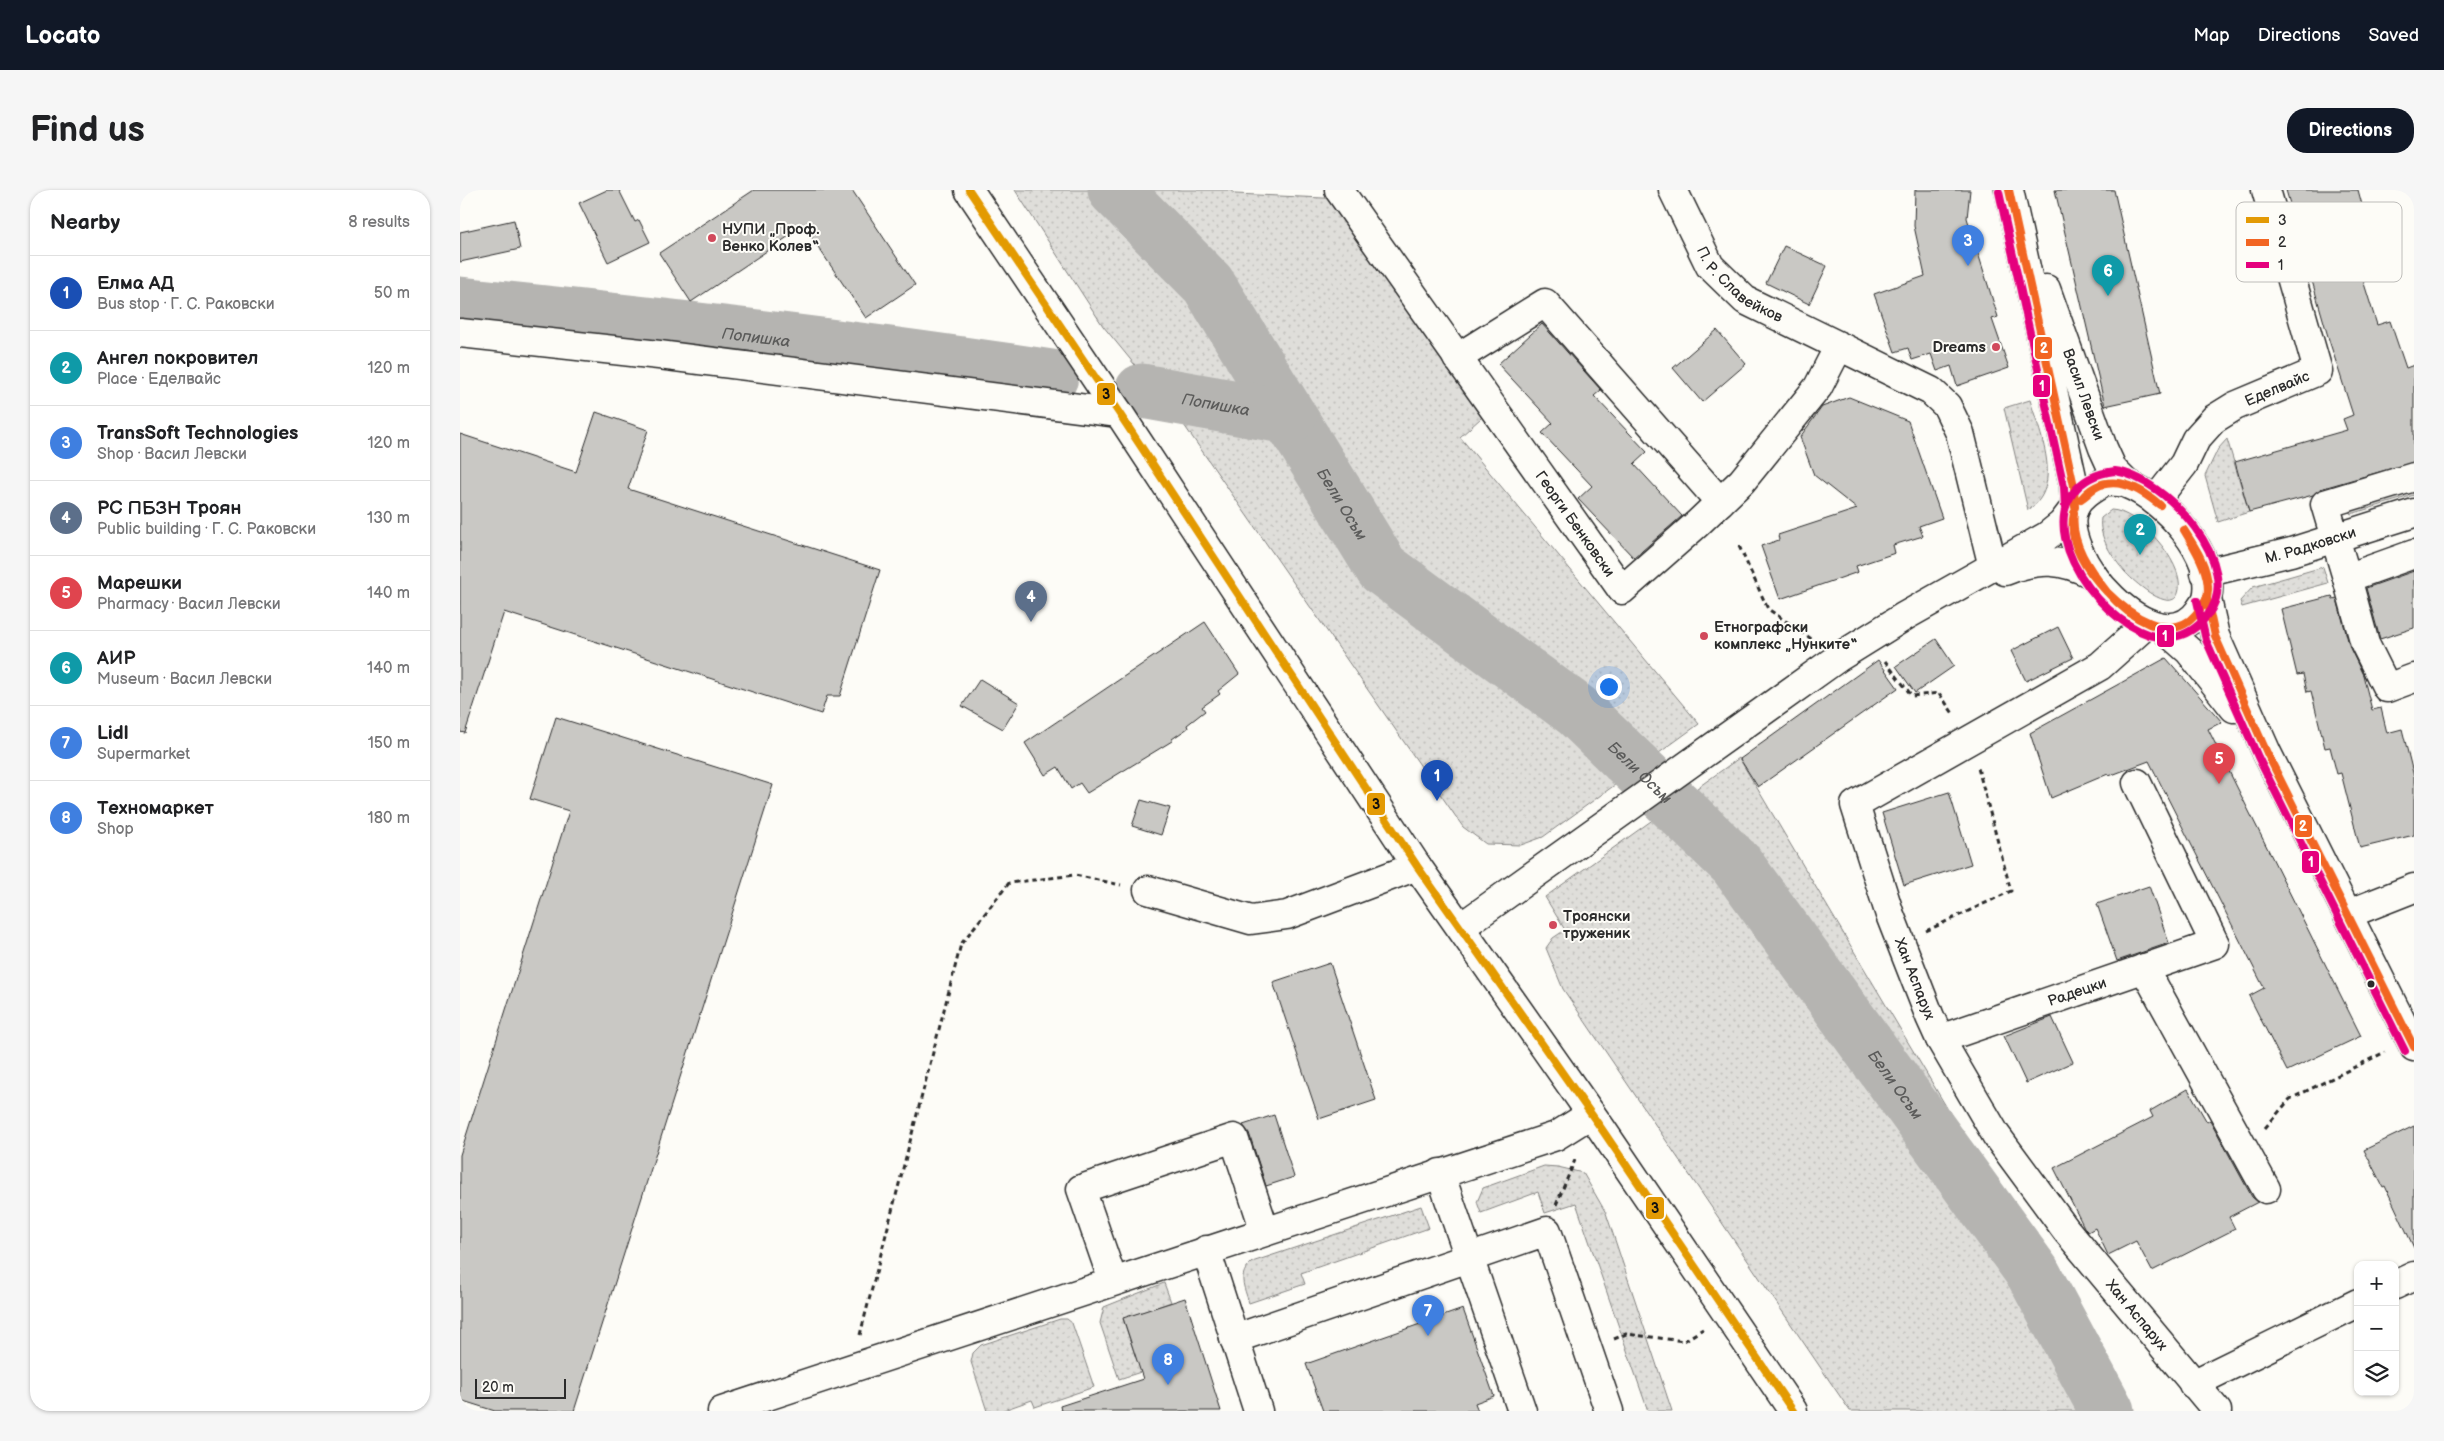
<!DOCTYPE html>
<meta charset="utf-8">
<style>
body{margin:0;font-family:"Balsamiq Sans",sans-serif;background:#f6f6f6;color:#202124}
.controls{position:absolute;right:15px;bottom:15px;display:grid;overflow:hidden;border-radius:10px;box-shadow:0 1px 4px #0004}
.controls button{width:45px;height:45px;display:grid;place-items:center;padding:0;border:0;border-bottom:1px solid #e0e0e0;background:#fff;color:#202124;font:25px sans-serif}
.scale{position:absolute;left:15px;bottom:12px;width:91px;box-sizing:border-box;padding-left:5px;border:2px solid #2b2b2b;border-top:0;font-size:14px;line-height:18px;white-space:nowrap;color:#2b2b2b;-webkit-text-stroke:4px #fdfcf7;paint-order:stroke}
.you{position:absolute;left:1148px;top:496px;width:18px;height:18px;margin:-12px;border:4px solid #fff;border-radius:50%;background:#1a73e8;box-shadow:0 0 0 8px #1a73e833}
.badge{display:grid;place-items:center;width:32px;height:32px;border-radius:50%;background:#111827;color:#fff;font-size:16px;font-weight:700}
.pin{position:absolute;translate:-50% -41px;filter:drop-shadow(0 1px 2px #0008)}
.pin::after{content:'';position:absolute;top:26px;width:18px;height:15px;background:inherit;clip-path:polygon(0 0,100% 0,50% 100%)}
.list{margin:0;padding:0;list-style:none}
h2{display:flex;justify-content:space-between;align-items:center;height:65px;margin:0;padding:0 20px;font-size:21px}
h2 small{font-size:16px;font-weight:400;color:#757577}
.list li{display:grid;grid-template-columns:32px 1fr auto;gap:15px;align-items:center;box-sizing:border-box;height:75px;padding:0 20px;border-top:1px solid #e0e0e0}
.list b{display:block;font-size:19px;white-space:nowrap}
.list p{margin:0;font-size:16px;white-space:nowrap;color:#757577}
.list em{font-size:16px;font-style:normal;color:#757577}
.icon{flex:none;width:28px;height:28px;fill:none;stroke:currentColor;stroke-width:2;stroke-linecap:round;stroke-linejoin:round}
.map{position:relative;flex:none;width:1954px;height:1221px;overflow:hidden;border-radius:20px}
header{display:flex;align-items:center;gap:30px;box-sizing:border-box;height:70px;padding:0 25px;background:#111827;color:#fff}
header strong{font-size:24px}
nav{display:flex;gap:28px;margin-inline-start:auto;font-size:18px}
.intro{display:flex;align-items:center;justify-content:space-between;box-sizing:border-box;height:120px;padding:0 30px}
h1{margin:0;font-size:35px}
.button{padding:12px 22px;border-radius:20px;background:#111827;color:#fff;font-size:18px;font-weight:700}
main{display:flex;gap:30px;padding:0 30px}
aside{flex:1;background:#fff;border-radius:20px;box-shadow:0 1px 4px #0004}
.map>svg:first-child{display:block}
.grass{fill:url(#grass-dots);stroke:#858482}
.forest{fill:url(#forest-firs);stroke:#858482}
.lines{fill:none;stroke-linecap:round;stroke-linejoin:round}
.river{stroke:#b5b4b1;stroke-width:55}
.building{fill:#c9c8c4;stroke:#2b2b2b}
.minor-casing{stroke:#2b2b2b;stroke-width:31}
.path{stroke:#2b2b2b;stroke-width:3;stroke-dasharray:5 4;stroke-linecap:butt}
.minor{stroke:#fdfcf7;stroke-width:28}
.bus-1-casing{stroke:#fdfcf7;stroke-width:11}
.bus-2-casing{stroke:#fdfcf7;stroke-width:11}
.bus-3-casing{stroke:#fdfcf7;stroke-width:11}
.bus-1{stroke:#e39a04;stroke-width:8}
.bus-2{stroke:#f26522;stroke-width:8}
.bus-3{stroke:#e5007d;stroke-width:8}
.poi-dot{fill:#d1495b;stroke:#fdfcf7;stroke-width:2}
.bus-dot{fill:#2b2b2b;stroke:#fdfcf7;stroke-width:2}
.labels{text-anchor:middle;stroke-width:4;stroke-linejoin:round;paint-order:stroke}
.poi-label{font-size:15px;font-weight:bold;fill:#2b2b2b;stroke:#fdfcf7;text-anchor:start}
.street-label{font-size:15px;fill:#2b2b2b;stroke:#fdfcf7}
.water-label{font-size:16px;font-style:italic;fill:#5b5b5a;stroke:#fdfcf7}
.key{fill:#fdfcf7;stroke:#bebdba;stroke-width:1}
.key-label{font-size:14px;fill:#2b2b2b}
.line-badge{stroke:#fdfcf7;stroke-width:2}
.badge-label{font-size:14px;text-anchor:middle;font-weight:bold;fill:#fff}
.pale-badge-label{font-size:14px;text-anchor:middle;font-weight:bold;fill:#111}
</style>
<header>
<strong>Locato</strong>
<nav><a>Map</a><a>Directions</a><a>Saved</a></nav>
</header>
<div class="intro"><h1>Find us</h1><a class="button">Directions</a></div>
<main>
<aside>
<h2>Nearby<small>8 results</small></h2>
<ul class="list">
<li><span class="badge" style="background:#1a4fb4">1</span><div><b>Елма АД</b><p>Bus stop · Г. С. Раковски</p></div><em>50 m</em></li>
<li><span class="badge" style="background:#0f9aa8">2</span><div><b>Ангел покровител</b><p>Place · Еделвайс</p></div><em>120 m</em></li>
<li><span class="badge" style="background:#3f7fe0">3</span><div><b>TransSoft Technologies</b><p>Shop · Васил Левски</p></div><em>120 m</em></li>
<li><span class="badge" style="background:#5c6f8a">4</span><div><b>РС ПБЗН Троян</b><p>Public building · Г. С. Раковски</p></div><em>130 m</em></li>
<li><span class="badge" style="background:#e0444e">5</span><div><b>Марешки</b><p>Pharmacy · Васил Левски</p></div><em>140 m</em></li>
<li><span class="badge" style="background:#0f9aa8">6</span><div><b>АИР</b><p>Museum · Васил Левски</p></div><em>140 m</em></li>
<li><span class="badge" style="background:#3f7fe0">7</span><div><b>Lidl</b><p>Supermarket</p></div><em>150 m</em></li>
<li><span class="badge" style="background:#3f7fe0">8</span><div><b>Техномаркет</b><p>Shop</p></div><em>180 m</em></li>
</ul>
</aside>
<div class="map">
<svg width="1954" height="1221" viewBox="0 0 1954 1221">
<defs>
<pattern id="grass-dots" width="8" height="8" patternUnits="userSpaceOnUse" patternTransform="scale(1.25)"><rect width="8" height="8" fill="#dfdeda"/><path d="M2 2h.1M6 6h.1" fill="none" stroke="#c0bfbb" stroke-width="1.8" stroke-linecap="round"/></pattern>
<pattern id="forest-firs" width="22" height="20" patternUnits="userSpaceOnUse" patternTransform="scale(1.25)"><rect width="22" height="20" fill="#dfdeda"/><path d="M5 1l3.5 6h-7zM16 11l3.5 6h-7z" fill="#c0bfbb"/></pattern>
</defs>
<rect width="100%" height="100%" fill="#fdfcf7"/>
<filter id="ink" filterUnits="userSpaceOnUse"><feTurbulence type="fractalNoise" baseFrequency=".02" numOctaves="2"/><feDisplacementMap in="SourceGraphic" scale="10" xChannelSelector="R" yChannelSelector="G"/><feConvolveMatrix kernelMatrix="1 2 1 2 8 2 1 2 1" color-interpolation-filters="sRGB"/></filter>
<g filter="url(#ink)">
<!-- grass -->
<path class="grass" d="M 555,0 L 772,0 L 775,4 L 885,9 L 1031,219 L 1000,247 L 1239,534 L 1083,647 L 1061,655 L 1026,654 L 1003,637 L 724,235 L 643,136 Z
M 1570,210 C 1579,241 1605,297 1568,320 L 1544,218 Z
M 1767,249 L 1789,322 L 1758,332 L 1745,286 L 1758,259 Z
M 1954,298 L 1954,305 L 1891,324 L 1888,320 Z
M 1651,320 C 1677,320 1724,372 1719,399 C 1715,429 1673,391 1665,382 C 1653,368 1638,347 1641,328 Z
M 1863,377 L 1868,393 L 1782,417 L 1780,411 L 1793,397 Z
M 1279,568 L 1297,598 L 1667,1221 L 1390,1221 L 1103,799 L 1086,758 L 1093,748 L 1105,740 L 1085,707 Z
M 1084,976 L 1098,977 L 1123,983 L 1146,1023 L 1212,1221 L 1188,1221 L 1116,1013 L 1085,1023 L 1078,1002 L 1021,1023 L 1017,1012 L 1023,998 Z
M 961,1016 L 969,1038 L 841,1083 L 845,1094 L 789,1113 C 784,1096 777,1085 792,1072 Z
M 704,1093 L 711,1112 L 663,1129 L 677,1171 L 737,1164 L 659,1189 L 640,1133 L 644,1117 Z
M 600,1129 L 607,1129 L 612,1133 L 634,1197 L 575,1217 L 572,1210 L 541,1221 L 527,1221 L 511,1172 L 513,1163 L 521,1155 Z"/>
<!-- forest -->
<path class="forest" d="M 0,103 L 474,151 L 590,177 L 598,187 L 595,198 L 590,201 L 0,140 Z"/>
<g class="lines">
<!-- river -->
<g class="river">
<path id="s1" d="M 655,0 L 748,94 L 922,378 L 1117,521 L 1276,674 L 1573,1083 L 1647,1221"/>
<path id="s2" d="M 0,114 C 197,134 395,157 591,187"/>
<path id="s3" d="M 682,201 L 829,227"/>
</g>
</g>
<!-- building -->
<path class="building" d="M 147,0 L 159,0 L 175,32 L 179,30 L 190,52 L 148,72 L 119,13 Z
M 294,0 L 392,0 L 455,95 L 406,128 L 344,36 L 231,112 L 199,63 Z
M 1455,0 L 1510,0 L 1507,28 L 1538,127 L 1532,129 L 1549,178 L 1497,196 L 1491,176 L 1477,181 L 1471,164 L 1452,170 L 1448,158 L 1435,162 L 1414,104 L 1465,86 L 1454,36 Z
M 1595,0 L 1654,0 L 1700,204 L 1645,216 Z
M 1826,0 L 1898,0 L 1907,33 L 1887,39 L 1917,135 L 1930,131 L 1946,178 L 1954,175 L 1954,272 L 1860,299 L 1853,305 L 1789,322 L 1775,272 L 1887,240 L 1883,229 L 1893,225 L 1869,150 Z
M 54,30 L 60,59 L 0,72 L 0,42 Z
M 1324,56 L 1367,76 L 1349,114 L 1306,93 Z
M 1082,134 L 1141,200 L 1134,206 L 1187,262 L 1174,274 L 1222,326 L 1174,368 L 1118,309 L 1132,296 L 1082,243 L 1093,233 L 1038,174 Z
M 1257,140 L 1286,174 L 1242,212 L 1213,178 Z
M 1389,207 L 1448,231 L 1482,328 L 1459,336 L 1463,346 L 1433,355 L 1435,363 L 1396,376 L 1398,382 L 1320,409 L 1301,356 L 1319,350 L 1318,345 L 1397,319 L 1354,285 L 1340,247 L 1362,217 Z
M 136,222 L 188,240 L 168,299 L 420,380 L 380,506 L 367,506 L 361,524 L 44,422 L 5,543 L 0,542 L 0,244 L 116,282 Z
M 1954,381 L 1954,438 L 1920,449 L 1906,398 Z
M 1872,406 L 1873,410 L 1877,409 L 1890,458 L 1903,485 L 1912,520 L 1921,518 L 1927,543 L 1942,539 L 1954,587 L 1954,645 L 1900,658 L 1881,583 L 1877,584 L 1870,557 L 1865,558 L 1851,501 L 1847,502 L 1843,484 L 1837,485 L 1821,419 Z
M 745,432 L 779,484 L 758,501 L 760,504 L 742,517 L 745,521 L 727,535 L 728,538 L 712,549 L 712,551 L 627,603 L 620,593 L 611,599 L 598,577 L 585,585 L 565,553 Z
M 1598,437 L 1613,468 L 1566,491 L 1551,461 Z
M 1476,449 L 1494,476 L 1455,503 L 1436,476 Z
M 1706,468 L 1762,532 L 1748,539 L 1901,846 L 1827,881 L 1789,806 L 1804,798 L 1689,571 L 1649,586 L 1648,584 L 1591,608 L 1570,543 Z
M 1418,470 L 1438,498 L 1298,597 L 1280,569 Z
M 520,489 L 559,513 L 543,539 L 502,516 Z
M 96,527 L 313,595 L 114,1221 L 35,1221 L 0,1210 L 0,965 L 109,621 L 70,609 Z
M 1489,602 L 1511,674 L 1444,695 L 1422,623 Z
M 681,610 L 710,618 L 701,645 L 672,636 Z
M 1689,696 L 1709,753 L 1657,771 L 1637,714 Z
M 870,773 L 916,910 L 859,929 L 813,792 Z
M 1592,827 L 1613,872 L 1566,893 L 1544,846 Z
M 1728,899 L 1747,932 L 1750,930 L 1792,1007 L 1798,1012 L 1769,1027 L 1775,1039 L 1692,1081 L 1676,1051 L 1648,1065 L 1635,1038 L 1628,1042 L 1625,1039 L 1594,978 L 1693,927 L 1690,921 Z
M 814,925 L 834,987 L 806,996 L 789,943 L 783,935 Z
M 1954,936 L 1954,1058 L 1925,996 L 1923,997 L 1904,960 Z
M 725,1108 L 761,1221 L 601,1221 L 600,1216 L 683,1189 L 663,1128 Z
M 1003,1119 L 1034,1206 L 1015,1213 L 1018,1221 L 863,1221 L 846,1174 Z"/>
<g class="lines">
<defs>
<g id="minor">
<path d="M 509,0 L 659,223 L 957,676 L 1141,938 L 1333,1221"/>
<path id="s4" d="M 879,0 L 1162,400 L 1237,334 L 1282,291 L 1358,197 L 1379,156"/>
<path id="s5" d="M 1213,0 L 1250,76 L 1285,110 L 1471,201 L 1487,216 L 1500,243 L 1533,377"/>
<path id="s6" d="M 1586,99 L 1643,258 L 1653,280 L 1666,293"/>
<path d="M 0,143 L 199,165 L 659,223"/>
<path d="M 997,168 L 1085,113 L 1260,312"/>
<path d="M 1954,287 L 1865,314 L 1887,388 L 1954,364"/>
<path d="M 1644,292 C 1651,292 1661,291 1667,294 C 1703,308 1758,366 1747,408 C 1746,412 1741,417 1739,421 C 1698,480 1591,363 1615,316 C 1622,304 1633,299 1644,292 Z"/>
<path id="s7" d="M 1695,311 L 1724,274 L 1736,249 L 1754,229 L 1775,216 L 1858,181 L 1806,0"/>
<path d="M 1545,381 C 1578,368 1602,368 1633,385"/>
<path id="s8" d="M 1745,383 L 1831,362 L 1954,323"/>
<path d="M 1887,388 L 1905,454 L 1927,498 L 1954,488"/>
<path d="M 1747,409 L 1755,446 L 1807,563 L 1954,857"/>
<path id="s9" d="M 1688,433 L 1640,476 L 1395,615 L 1430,725 L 1470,827 L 1480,849 L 1536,945 L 1606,1040 L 1757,1221"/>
<path d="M 1703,438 L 1729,461 L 1774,518"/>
<path d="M 688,700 L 791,730 L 827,725 L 957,676"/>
<path d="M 1888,724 L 1954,698"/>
<path d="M 1001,737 L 1379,467 L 1445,426 L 1587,346 L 1602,334 L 1615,317 L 1614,296 L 1549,0"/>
<path d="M 1684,778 L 1806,999"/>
<path id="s10" d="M 1480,849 L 1755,754 L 1677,593"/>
<path d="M 980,983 L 1062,1221"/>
<path d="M 746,1060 L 798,1221"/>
<path d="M 653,1091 L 621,999 L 774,948 L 805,1041"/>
<path d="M 1935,1095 L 1954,1086"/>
<path d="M 774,1149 L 1087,1041 L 1149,1221"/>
<path d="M 1733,1194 L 1898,1113"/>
<path d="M 262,1221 L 1096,946 L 1131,924"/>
</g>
</defs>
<!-- minor casing -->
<use href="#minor" class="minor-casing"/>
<!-- path -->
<path class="path" d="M 1279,356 L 1308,419 L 1353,450
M 1425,471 L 1452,506 L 1479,503 L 1494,525
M 1466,741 L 1551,701 L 1518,578
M 1805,938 L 1830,909 L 1925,862
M 1096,1015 L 1115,970
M 400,1145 L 501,754 L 549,693 L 615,685 L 661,695
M 1154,1149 L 1166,1144 L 1224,1151 L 1243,1139"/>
<!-- minor -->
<use href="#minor" class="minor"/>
<defs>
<path id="bus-1" d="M 509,0 L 659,223 L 957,676 L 1141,938 L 1333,1221"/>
<path id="bus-2" d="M 1549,0 L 1614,296 L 1615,317
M 1621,309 C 1645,280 1676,294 1700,315
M 1621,309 C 1627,305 1634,297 1641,295 C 1664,288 1683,302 1700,315
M 1614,323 C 1610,353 1630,380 1647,402
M 1614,323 C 1607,354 1627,381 1647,402
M 1647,402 C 1668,423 1710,455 1736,424 C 1740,419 1745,414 1747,408 C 1752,384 1735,359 1724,340
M 1647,402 C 1667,425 1710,457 1736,424 C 1743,415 1749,408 1748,397 C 1748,376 1735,357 1724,340
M 1747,409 L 1755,446 L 1807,563 L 1954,857"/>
<path id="bus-3" d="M 1539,2 L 1604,297 L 1605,317
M 1655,281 C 1705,287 1787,377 1747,426 C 1738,437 1728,445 1713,447 C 1660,456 1575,354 1613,303 C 1623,289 1638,283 1655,281 Z
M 1737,411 L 1746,450 L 1798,567 L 1945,861"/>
</defs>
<!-- bus-1 casing -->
<use href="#bus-1" class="bus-1-casing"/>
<!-- bus-2 casing -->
<use href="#bus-2" class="bus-2-casing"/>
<!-- bus-3 casing -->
<use href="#bus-3" class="bus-3-casing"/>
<!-- bus-1 -->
<use href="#bus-1" class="bus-1"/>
<!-- bus-2 -->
<use href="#bus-2" class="bus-2"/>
<!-- bus-3 -->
<use href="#bus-3" class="bus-3"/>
</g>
</g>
<!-- markers -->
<g class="poi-dot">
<circle cx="252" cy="48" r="5"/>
<circle cx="1536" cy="157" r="5"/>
<circle cx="1244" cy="446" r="5"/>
<circle cx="1093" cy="735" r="5"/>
</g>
<circle class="bus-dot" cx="1911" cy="794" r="4.5"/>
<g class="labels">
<!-- poi labels -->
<g class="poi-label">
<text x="262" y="44">НУПИ „Проф.<tspan x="262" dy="17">Венко Колев“</tspan></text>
<text x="1526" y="162" text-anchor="end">Dreams</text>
<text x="1254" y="442">Етнографски<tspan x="1254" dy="17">комплекс „Нунките“</tspan></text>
<text x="1103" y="731">Троянски<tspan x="1103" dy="17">труженик</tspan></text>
</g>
<!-- street labels -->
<g class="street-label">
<text dy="5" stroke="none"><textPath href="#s5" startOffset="119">П. Р. Славейков</textPath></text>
<text dy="5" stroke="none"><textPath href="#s7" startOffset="172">Еделвайс</textPath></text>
<text dy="5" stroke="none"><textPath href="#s6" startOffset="112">Васил Левски</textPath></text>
<text dy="5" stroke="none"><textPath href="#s4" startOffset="409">Георги Бенковски</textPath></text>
<text dy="5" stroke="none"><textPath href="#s8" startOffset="109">М. Радковски</textPath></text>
<text dy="5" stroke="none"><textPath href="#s9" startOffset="530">Хан Аспарух</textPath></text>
<text dy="5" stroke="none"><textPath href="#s10" startOffset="145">Радецки</textPath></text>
<text dy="5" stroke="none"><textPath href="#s9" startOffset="935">Хан Аспарух</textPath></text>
</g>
<!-- water labels -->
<g class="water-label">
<text dy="6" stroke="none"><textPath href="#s2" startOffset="298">Попишка</textPath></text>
<text dy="6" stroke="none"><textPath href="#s3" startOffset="75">Попишка</textPath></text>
<text dy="6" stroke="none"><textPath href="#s1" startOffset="390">Бели Осъм</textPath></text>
<text dy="6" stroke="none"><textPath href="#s1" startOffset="795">Бели Осъм</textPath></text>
<text dy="6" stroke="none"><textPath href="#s1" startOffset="1200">Бели Осъм</textPath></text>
</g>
</g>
<!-- legend -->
<rect x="1776" y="12" width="166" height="80" rx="8" class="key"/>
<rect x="1786" y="27" width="23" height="6" fill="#e39a04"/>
<rect x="1786" y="49" width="23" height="7" fill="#f26522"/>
<rect x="1786" y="72" width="23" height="6" fill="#e5007d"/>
<g class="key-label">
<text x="1818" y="35">3</text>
<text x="1818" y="57">2</text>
<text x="1818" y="80">1</text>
</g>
<g class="line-badge">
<rect x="1574" y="146" width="19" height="24" rx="5" fill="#f26522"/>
<rect x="1572" y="184" width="19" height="24" rx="5" fill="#e5007d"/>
<rect x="636" y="192" width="20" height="24" rx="5" fill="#e39a04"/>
<rect x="1696" y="434" width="19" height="24" rx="5" fill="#e5007d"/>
<rect x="906" y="602" width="20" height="24" rx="5" fill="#e39a04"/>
<rect x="1834" y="624" width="19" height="24" rx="5" fill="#f26522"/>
<rect x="1841" y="660" width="19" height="24" rx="5" fill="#e5007d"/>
<rect x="1185" y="1006" width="20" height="24" rx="5" fill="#e39a04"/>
</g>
<g class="badge-label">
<text x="1584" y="163">2</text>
<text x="1582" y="201">1</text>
<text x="1705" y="451">1</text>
<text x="1843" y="641">2</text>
<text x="1851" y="677">1</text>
</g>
<g class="pale-badge-label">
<text x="646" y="209">3</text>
<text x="916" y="619">3</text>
<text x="1195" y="1023">3</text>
</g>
</svg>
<div class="controls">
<button>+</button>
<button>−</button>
<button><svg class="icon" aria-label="layers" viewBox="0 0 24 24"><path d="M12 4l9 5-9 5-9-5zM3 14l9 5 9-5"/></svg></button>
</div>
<div class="scale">20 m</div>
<div class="you"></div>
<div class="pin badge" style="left:977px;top:611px;background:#1a4fb4">1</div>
<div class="pin badge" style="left:1680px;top:365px;background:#0f9aa8">2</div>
<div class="pin badge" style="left:1508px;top:76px;background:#3f7fe0">3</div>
<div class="pin badge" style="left:571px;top:432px;background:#5c6f8a">4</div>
<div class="pin badge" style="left:1759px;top:594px;background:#e0444e">5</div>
<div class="pin badge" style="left:1648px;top:106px;background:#0f9aa8">6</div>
<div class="pin badge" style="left:968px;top:1146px;background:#3f7fe0">7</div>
<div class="pin badge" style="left:708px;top:1195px;background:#3f7fe0">8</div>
</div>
</main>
